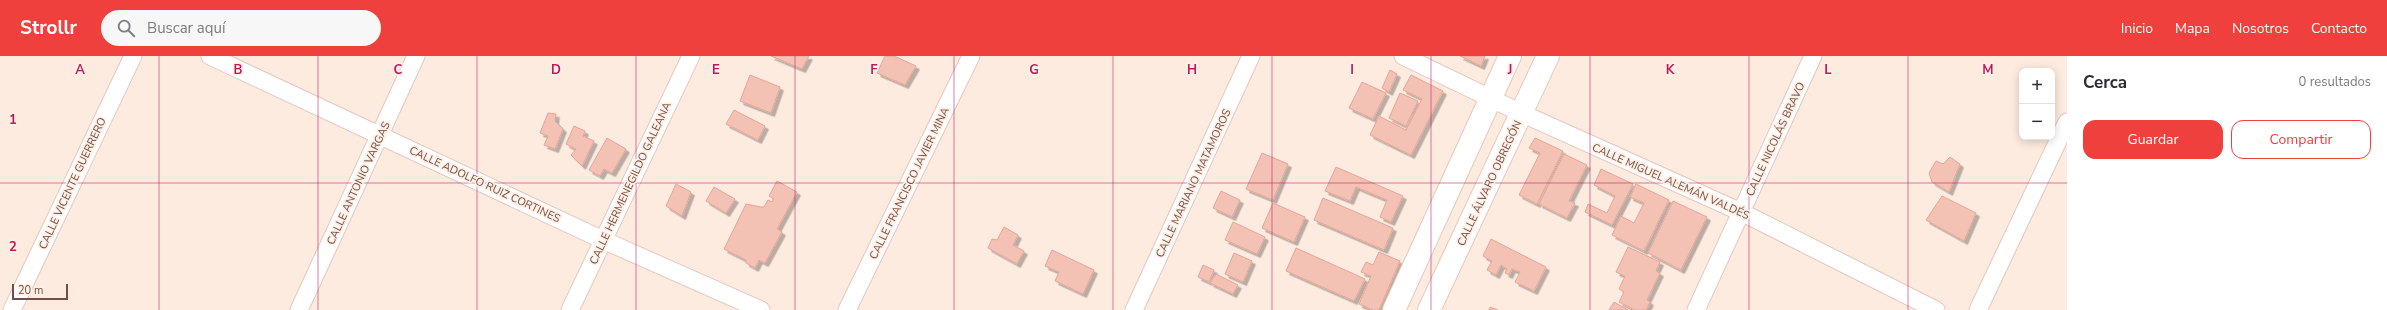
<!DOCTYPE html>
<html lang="es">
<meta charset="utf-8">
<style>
body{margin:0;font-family:"Nunito Sans",sans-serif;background:#f7f7f7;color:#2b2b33}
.controls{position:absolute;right:12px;top:12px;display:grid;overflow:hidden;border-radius:8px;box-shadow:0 2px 10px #0003}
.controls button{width:36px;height:36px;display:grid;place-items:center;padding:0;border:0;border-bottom:1px solid #e1e1e2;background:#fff;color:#2b2b33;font:20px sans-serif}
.scale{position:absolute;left:12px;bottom:10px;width:56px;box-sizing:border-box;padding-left:4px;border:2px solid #754d46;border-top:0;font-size:11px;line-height:14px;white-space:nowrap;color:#754d46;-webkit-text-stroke:3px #fff0e6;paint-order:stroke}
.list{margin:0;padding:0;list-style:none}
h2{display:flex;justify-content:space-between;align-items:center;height:52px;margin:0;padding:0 16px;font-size:17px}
h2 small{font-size:13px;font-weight:400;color:#7c7c81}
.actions{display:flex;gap:8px;padding:12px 16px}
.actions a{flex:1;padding:9px 0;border:1px solid #ef403d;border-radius:12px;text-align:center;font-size:14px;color:#ef403d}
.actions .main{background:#ef403d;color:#fff}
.icon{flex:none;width:22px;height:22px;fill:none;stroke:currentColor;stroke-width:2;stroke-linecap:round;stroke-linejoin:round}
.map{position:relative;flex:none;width:2067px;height:254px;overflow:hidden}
header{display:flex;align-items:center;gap:24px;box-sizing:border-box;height:56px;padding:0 20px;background:#ef403d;color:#fff}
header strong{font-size:19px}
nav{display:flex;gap:22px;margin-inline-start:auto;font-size:14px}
.search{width:280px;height:36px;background:#f7f7f7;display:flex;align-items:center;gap:10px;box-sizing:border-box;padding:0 14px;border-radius:22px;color:#7c7c81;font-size:15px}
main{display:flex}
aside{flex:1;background:#fff}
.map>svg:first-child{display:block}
.building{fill:#f4c1b5;stroke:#e7a495;filter:url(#shadow)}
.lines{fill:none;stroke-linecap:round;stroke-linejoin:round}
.street-casing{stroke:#e4c7be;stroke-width:19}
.secondary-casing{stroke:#e9c7ba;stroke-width:24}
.street{stroke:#fff;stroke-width:17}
.secondary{stroke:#fff;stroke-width:22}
.grid{fill:none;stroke:#c2185b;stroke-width:1;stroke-opacity:0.55}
.labels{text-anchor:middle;stroke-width:3.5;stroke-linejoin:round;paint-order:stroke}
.street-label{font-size:11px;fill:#754d46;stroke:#fff0e6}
.grid-label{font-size:13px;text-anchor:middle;font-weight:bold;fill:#c2185b;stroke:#fff0e6;stroke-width:3.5;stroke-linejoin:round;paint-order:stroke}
</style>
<header>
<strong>Strollr</strong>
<div class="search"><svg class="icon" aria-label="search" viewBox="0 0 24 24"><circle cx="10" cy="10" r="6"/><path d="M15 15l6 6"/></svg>Buscar aquí</div>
<nav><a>Inicio</a><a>Mapa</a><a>Nosotros</a><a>Contacto</a></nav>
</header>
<main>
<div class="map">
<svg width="2067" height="254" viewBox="0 0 2067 254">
<defs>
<filter id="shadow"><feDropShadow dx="3.5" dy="3.5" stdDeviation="0" flood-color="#0004"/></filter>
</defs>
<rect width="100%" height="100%" fill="#fdebdf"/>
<!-- building -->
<path class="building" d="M 771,0 L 809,0 L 802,13 Z
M 885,0 L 894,0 L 916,10 L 905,29 L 877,17 Z
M 1460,0 L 1485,0 L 1481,10 Z
M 1390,14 L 1397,18 L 1389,36 L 1382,32 Z
M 750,19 L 780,31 L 771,57 L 740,45 Z
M 1411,19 L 1443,35 L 1411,99 L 1370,79 L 1379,60 L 1406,74 L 1422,43 L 1403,34 Z
M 1362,26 L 1386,37 L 1373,63 L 1349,52 Z
M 1400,37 L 1418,45 L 1406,70 L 1389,62 Z
M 734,54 L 765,70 L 758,84 L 726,68 Z
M 548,57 L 556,58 L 555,65 L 563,73 L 555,93 L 544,89 L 548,80 L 540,77 Z
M 574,70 L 585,75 L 583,80 L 594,85 L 582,110 L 571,99 L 576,93 L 566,88 Z
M 607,82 L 626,93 L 612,117 L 604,113 L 600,120 L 589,114 Z
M 1535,82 L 1563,95 L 1537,148 L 1519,139 L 1540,97 L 1529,92 Z
M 1262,97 L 1288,108 L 1273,144 L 1246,133 Z
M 1564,98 L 1587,109 L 1569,145 L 1575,147 L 1567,162 L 1539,148 Z
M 1950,101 L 1960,108 L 1949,136 L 1932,126 L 1929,117 L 1936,105 L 1943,108 Z
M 1336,111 L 1403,140 L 1391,166 L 1380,161 L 1387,144 L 1356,131 L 1350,145 L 1325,135 Z
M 1601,113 L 1633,128 L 1612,169 L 1585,156 L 1588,148 L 1607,157 L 1615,140 L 1594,129 Z
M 777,125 L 797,136 L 777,173 L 782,176 L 765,207 L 759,204 L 755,212 L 746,207 L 746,204 L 724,193 L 746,148 L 761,151 L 764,151 L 768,144 L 772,146 L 774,143 L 769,140 Z
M 676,128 L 691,136 L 682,160 L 666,150 Z
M 1636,128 L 1669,144 L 1644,195 L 1612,179 L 1621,160 L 1634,167 L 1644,147 L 1630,141 Z
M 714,131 L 735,143 L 726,157 L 706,145 Z
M 1221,135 L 1240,144 L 1232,161 L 1213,152 Z
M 1942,140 L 1976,157 L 1964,185 L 1926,164 Z
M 1323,142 L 1393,172 L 1384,194 L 1314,164 Z
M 1673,145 L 1707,161 L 1681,214 L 1648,197 Z
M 1273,147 L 1305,161 L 1294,186 L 1262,172 Z
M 1233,166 L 1265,181 L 1257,198 L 1225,184 Z
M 1004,171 L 1018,179 L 1013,189 L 1024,195 L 1017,208 L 988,192 L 992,183 L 997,184 Z
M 1491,183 L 1546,211 L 1534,235 L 1515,226 L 1520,216 L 1512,213 L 1509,219 L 1505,217 L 1507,213 L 1501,209 L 1496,219 L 1487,214 L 1492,205 L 1483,200 Z
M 1628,191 L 1660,206 L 1656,215 L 1660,217 L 1647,244 L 1650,246 L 1646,254 L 1635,254 L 1619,246 L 1624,236 L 1619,233 L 1625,220 L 1616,216 Z
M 1296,192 L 1365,223 L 1354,245 L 1286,215 Z
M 1052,194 L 1094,214 L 1083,238 L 1055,225 L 1059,216 L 1045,210 Z
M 1379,196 L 1400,205 L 1379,254 L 1373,254 L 1359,248 L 1371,220 L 1361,216 L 1366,206 L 1373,209 Z
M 1234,197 L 1252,205 L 1243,226 L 1225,218 Z
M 1203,209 L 1214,214 L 1209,226 L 1198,221 Z
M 1216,218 L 1238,229 L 1233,238 L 1210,227 Z
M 1614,246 L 1628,254 L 1609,254 Z
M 1490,251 L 1498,254 L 1489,254 Z"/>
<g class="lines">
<defs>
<path id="street" d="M 210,0 L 603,184 L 761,254
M 1403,0 L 1521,57 L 1741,156 L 1936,254
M 12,254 L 133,0
M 299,254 L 416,0
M 570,254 L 691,0
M 847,254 L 971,0
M 1134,254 L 1251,0
M 1696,254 L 1813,0
M 1978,254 L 2067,66"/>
<path id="secondary" d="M 1394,254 L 1510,0
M 1429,254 L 1548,0"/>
</defs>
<!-- street casing -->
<use href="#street" class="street-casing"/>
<!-- secondary casing -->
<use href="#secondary" class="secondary-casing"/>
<!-- street -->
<use href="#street" class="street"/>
<!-- secondary -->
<use href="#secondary" class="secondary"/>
</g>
<!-- grid -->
<path class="grid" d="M 159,0 L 159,254M 318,0 L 318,254M 477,0 L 477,254M 636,0 L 636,254M 795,0 L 795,254M 954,0 L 954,254M 1113,0 L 1113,254M 1272,0 L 1272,254M 1431,0 L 1431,254M 1590,0 L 1590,254M 1749,0 L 1749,254M 1908,0 L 1908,254M 0,127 L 2067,127"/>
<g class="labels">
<!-- street labels -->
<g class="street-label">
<text transform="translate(1775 83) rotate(-65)" y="4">CALLE NICOLÁS BRAVO</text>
<text transform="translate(1671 125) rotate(24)" y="4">CALLE MIGUEL ALEMÁN VALDÉS</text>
<text transform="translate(72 127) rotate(-65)" y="4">CALLE VICENTE GUERRERO</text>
<text transform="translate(358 127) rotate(-65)" y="4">CALLE ANTONIO VARGAS</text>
<text transform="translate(630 127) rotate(-65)" y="4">CALLE HERMENEGILDO GALEANA</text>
<text transform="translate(909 127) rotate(-64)" y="4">CALLE FRANCISCO JAVIER MINA</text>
<text transform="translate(1193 127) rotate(-65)" y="4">CALLE MARIANO MATAMOROS</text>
<text transform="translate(1489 127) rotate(-65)" y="4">CALLE ÁLVARO OBREGÓN</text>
<text transform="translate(485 128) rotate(25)" y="4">CALLE ADOLFO RUIZ CORTINES</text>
</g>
</g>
<g class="grid-label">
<text x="80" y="18">A</text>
<text x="238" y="18">B</text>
<text x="398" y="18">C</text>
<text x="556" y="18">D</text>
<text x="716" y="18">E</text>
<text x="874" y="18">F</text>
<text x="1034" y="18">G</text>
<text x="1192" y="18">H</text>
<text x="1352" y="18">I</text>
<text x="1510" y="18">J</text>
<text x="1670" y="18">K</text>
<text x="1828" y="18">L</text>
<text x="1988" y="18">M</text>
<text x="13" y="68">1</text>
<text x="13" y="195">2</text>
</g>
</svg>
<div class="controls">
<button>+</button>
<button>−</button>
</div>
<div class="scale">20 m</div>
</div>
<aside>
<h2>Cerca<small>0 resultados</small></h2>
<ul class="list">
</ul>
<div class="actions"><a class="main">Guardar</a><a>Compartir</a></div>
</aside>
</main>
